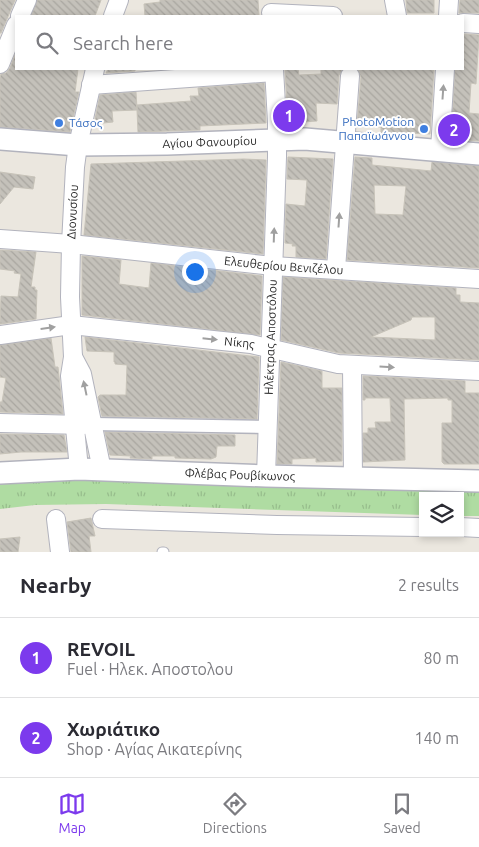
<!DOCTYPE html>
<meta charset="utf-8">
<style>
body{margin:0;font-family:Ubuntu,sans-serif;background:#f7f7f7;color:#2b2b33}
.controls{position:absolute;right:15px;bottom:15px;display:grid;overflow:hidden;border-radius:0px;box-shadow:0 2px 8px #0003}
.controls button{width:45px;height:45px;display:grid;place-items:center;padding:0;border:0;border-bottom:1px solid #e1e1e2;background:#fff;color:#2b2b33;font:25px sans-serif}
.you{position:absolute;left:194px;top:271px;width:18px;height:18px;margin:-12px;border:4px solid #fff;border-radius:50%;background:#1a73e8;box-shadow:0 0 0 8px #1a73e833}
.badge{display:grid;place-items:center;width:32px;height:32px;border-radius:50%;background:#7c3aed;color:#fff;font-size:16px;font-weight:700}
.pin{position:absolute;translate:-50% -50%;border:2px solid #fff;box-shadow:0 1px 5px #0006}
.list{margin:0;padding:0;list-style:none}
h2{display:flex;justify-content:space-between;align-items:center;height:65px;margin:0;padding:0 20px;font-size:21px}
h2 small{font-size:16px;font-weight:400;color:#7c7c81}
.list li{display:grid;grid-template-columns:32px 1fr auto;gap:15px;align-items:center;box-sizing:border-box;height:80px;padding:0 20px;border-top:1px solid #e1e1e2}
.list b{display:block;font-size:19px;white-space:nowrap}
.list p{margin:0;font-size:16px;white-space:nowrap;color:#7c7c81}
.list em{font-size:16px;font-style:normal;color:#7c7c81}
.icon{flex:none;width:28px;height:28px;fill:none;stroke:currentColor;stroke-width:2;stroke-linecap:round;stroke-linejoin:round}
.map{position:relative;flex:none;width:479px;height:552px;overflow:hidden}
.search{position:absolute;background:#fff;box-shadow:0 2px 8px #0003;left:15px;right:15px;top:15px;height:55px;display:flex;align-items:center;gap:12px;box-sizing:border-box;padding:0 18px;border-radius:0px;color:#7c7c81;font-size:19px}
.sheet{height:225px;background:#fff}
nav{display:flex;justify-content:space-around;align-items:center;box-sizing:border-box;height:70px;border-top:1px solid #e1e1e2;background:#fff;font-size:14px;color:#7c7c81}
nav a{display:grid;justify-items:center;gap:2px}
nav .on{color:#7c3aed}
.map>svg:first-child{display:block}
.park{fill:url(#park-tufts)}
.building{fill:url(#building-back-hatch);stroke:#c7c3b9;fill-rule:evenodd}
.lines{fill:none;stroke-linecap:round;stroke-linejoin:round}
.service-casing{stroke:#b2b3bd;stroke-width:11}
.pedestrian-casing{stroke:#b2b3bd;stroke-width:15}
.minor-casing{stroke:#b2b3bd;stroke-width:20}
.tertiary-casing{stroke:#b2b3bd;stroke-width:24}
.service{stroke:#fff;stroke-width:9}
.pedestrian{stroke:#fff;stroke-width:12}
.minor{stroke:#fff;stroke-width:18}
.tertiary{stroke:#fff;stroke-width:21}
.oneway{fill:#a0a0a0}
.shop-dot{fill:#3f7fe0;stroke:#fff;stroke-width:2}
.labels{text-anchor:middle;stroke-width:4;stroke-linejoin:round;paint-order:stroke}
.shop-label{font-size:12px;fill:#366cbe;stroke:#fff;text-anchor:end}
.street-label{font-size:12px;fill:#2b2b2b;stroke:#fff}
</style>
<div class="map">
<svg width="479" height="552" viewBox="0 0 479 552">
<defs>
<pattern id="park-tufts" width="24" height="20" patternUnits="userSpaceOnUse" patternTransform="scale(1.25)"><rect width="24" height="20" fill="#afdca2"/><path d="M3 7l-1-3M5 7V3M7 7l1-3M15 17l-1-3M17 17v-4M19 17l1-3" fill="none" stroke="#97bd8c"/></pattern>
<pattern id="building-back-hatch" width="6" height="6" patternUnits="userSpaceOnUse" patternTransform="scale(1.25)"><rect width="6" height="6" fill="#c4c1ba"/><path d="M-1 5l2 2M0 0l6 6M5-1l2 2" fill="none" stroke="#a9a6a0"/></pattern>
</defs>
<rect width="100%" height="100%" fill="#ebe7df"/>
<!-- park -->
<path class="park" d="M 40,479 L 105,480 L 479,491 L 479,516 L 460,516 L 460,496 L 423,496 L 423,515 L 106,504 L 35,505 L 0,509 L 0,482 Z"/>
<!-- building -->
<path class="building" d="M 0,0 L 15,0 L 1,33 L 0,33 Z
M 37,0 L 101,0 L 95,16 L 31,16 Z
M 160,0 L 258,0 L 259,16 L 145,16 L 144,4 L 160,2 Z
M 406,0 L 434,0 L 434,13 L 407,13 Z
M 460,0 L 479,0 L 479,13 L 459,13 Z
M 463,34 L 479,35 L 476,84 L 471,83 L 469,113 L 479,114 L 479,141 L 451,139 L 455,69 L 463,69 Z
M 16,52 L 16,69 L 78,69 L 75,92 L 79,92 L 70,132 L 0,127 L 0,78 L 1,74 L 6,73 L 10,68 Z
M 108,69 L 135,69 L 135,71 L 106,73 Z
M 285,69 L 298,69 L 299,75 L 321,74 L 321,69 L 343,69 L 339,75 L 337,104 L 316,103 L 317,121 L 288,123 Z
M 357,69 L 434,69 L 430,134 L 406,133 L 403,135 L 381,133 L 381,127 L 357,125 L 361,77 Z
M 264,83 L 266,123 L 200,126 L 200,130 L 138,132 L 137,110 L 112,111 L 113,122 L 94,124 L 100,95 L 136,92 L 137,109 L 137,105 L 191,101 L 190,96 L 199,96 L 198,88 Z
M 288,157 L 333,159 L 326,259 L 296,257 L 296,246 L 292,246 L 293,244 L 285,243 L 286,204 L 305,206 L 307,180 L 287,179 Z
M 355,157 L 372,158 L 372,165 L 431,171 L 432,162 L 479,166 L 479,268 L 347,260 ZM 374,185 L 406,186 L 403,215 L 375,214 Z
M 244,159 L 266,160 L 263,254 L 84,235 L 91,164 Z
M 0,172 L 35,177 L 33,189 L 14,187 L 0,204 Z
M 0,250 L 36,252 L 31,287 L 35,287 L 35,290 L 37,290 L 36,319 L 0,324 L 1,296 L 18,297 L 21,274 L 14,273 L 15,271 L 0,269 Z
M 82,256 L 121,260 L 119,284 L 149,288 L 151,263 L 262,276 L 260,335 L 82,315 Z
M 283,277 L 456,288 L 456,295 L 460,295 L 460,302 L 479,303 L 479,360 L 339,353 L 281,340 ZM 412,317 L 435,317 L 435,340 L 371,337 L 411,320 Z
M 85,337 L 259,357 L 257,419 L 102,416 L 98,397 L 100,395 L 126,395 L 127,365 L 115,364 L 115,362 L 114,362 L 114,352 L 87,351 Z
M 51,338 L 55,367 L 58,367 L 63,414 L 0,412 L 0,402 L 2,402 L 6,378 L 0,377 L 0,345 Z
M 281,362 L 322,371 L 322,388 L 342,388 L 342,461 L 316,462 L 316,458 L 292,459 L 292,464 L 277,464 Z
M 363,376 L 465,381 L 465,393 L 479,393 L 479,464 L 444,464 L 442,462 L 442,423 L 452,423 L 452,400 L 448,400 L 448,398 L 404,399 L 405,460 L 363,462 L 363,433 L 368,433 L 368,428 L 376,428 L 375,422 L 391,422 L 390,398 L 365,398 L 365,400 L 363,400 Z
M 105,432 L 235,435 L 235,446 L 217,446 L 216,457 L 211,459 L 175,458 L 175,456 L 152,456 L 152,459 L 130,458 L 131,456 L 110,455 Z
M 0,434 L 64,435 L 67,452 L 21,452 L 0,454 Z
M 91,518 L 95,536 L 89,536 L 91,552 L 71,552 L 67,522 Z
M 20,537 L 18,552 L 0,552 L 0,539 Z"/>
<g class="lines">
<defs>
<path id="service" d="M 162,552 L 164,552"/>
<path id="pedestrian" d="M 93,424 L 269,427"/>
<g id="minor">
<path d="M 394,0 L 397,16"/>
<path d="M 271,13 L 333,16"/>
<path d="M 20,16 L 27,0"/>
<path d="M 113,16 L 119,0"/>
<path d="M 448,16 L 449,0"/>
<path d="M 463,23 L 479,24"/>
<path d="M 0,64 L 16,25"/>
<path d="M 91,85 L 274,72"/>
<path d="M 440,150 L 445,69"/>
<path id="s1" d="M 0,239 L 71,244 L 273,266 L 479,279"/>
<path d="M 336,269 L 350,76"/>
<path id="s2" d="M 0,335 L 71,325 L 251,344 L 338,364 L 479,371"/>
<path d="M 73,357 L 82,374 L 102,470"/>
<path d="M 352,365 L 353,478"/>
<path d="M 0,423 L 84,425"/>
<path id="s3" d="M 79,469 L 70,376 L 73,357 L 70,297 L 71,244 L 75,167 L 78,145 L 95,69"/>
<path id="s4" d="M 266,476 L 277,157 L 277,122 L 274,69"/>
<path d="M 56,519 L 60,552"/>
<path d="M 102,519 L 277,525 L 423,527"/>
<path d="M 460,527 L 479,528"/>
</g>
<g id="tertiary">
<path id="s5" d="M 0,139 L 78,145 L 167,144 L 305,139 L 479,154"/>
<path id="s6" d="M 0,473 L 79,469 L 266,476 L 479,481"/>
</g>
</defs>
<!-- service casing -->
<use href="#service" class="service-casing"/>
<!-- pedestrian casing -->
<use href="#pedestrian" class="pedestrian-casing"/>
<!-- minor casing -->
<use href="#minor" class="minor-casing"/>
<!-- tertiary casing -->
<use href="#tertiary" class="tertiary-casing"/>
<!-- service -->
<use href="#service" class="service"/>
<!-- pedestrian -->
<use href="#pedestrian" class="pedestrian"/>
<!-- minor -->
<use href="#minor" class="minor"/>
<!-- tertiary -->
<use href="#tertiary" class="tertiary"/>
</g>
<!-- one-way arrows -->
<defs><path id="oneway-solid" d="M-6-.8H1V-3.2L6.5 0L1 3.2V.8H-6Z" transform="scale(1.25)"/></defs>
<g class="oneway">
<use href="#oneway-solid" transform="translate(443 92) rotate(-86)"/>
<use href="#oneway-solid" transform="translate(339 220) rotate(-86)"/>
<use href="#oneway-solid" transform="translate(274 235) rotate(-88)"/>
<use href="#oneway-solid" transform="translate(48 328) rotate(-8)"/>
<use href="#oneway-solid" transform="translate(210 339) rotate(6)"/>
<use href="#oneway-solid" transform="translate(387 367) rotate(3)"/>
<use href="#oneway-solid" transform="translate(85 388) rotate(-102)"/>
</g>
<!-- markers -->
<g class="shop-dot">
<circle cx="59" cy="123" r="5"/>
<circle cx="424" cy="129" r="5"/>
</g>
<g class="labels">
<!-- shop labels -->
<g class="shop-label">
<text x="414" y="126">PhotoMotion<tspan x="414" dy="14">Παπαϊωάννου</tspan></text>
<text x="69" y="127" text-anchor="start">Τάσος</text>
</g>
<!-- street labels -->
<g class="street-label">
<text dy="4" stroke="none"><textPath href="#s5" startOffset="210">Αγίου Φανουρίου</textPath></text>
<text dy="4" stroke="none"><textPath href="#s3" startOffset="258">Διονυσίου</textPath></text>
<text dy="4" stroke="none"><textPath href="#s1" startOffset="285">Ελευθερίου Βενιζέλου</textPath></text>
<text dy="4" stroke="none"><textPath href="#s4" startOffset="139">Ηλέκτρας Αποστόλου</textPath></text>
<text dy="4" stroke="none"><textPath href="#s2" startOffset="241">Νίκης</textPath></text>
<text dy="4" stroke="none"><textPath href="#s6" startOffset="240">Φλέβας Ρουβίκωνος</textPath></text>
</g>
</g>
</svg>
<div class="controls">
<button><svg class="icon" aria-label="layers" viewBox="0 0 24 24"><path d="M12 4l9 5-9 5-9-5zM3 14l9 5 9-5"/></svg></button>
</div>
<div class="you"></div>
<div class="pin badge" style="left:289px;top:116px">1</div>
<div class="pin badge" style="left:454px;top:130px">2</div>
<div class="search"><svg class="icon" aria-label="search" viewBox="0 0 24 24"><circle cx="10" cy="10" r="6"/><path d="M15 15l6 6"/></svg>Search here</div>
</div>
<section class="sheet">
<h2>Nearby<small>2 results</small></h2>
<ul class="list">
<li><span class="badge">1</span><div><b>REVOIL</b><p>Fuel · Ηλεκ. Αποστολου</p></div><em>80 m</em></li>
<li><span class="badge">2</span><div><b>Χωριάτικο</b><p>Shop · Αγίας Αικατερίνης</p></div><em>140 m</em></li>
</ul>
</section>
<nav>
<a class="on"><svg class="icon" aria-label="map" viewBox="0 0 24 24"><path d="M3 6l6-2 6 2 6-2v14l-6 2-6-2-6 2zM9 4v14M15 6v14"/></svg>Map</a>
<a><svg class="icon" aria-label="directions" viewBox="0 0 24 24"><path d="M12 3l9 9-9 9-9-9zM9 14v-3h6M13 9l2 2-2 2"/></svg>Directions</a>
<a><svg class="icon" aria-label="saved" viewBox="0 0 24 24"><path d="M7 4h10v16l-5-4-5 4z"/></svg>Saved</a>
</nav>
